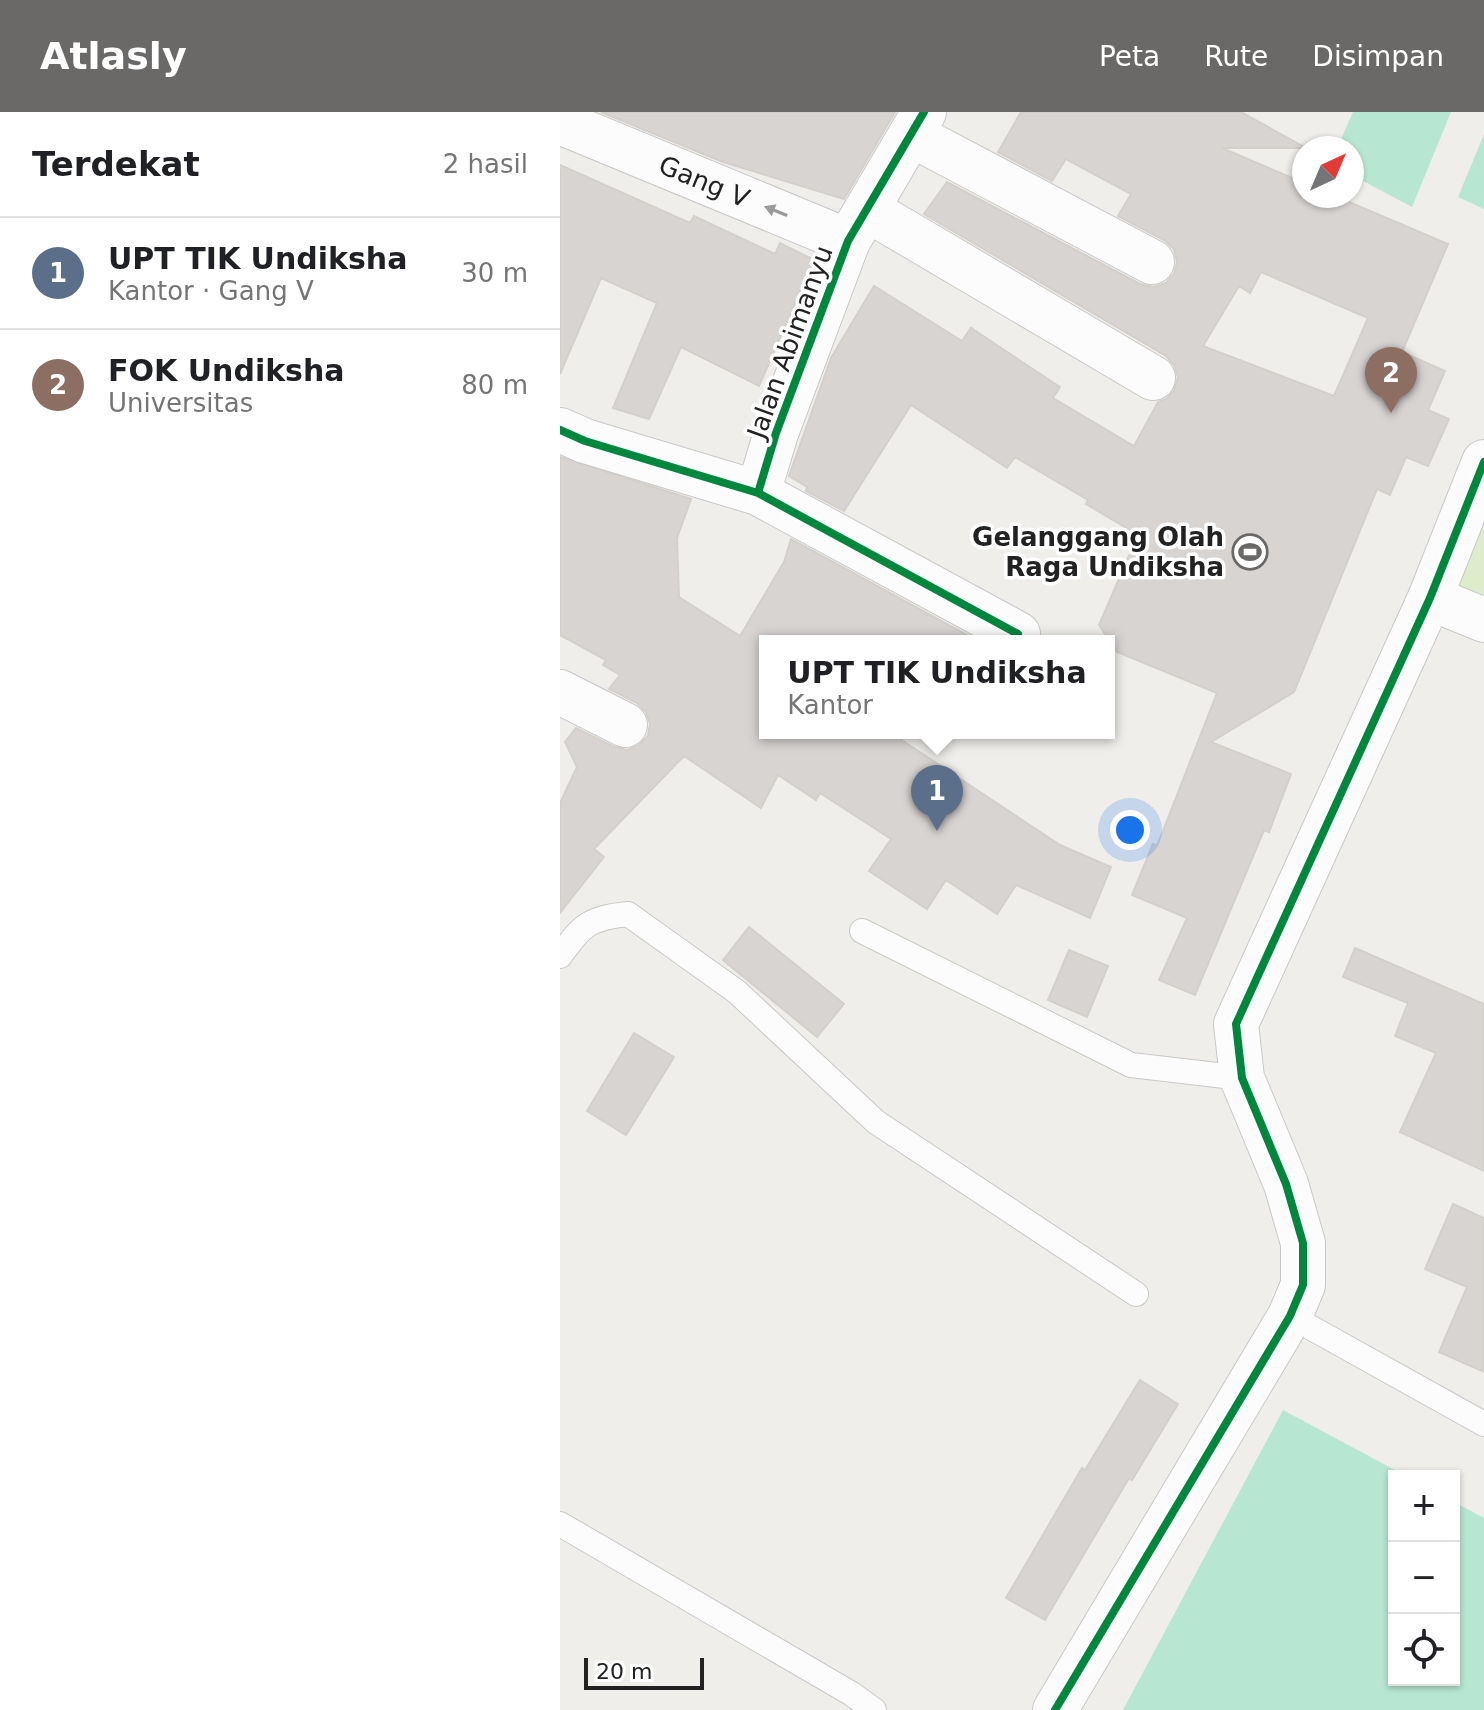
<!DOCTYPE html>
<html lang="id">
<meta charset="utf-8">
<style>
body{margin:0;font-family:"DejaVu Sans",sans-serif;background:#f2f2f2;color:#202124}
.controls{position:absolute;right:24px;bottom:24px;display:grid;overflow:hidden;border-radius:0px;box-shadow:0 2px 6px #0004}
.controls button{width:72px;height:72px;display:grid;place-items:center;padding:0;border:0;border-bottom:2px solid #e0e0e0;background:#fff;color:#202124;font:40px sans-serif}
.compass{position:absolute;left:732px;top:24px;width:72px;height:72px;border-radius:50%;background:#fff;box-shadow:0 2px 6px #0004;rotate:44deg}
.scale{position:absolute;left:24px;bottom:20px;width:120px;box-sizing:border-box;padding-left:8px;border:4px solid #222;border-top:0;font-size:22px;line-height:28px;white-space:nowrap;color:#222;-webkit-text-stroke:6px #fff;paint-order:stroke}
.you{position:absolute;left:570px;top:718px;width:28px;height:28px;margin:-20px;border:6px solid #fff;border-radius:50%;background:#1a73e8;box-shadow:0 0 0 12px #1a73e833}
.badge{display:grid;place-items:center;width:52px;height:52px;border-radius:50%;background:#6a6968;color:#fff;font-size:26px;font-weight:700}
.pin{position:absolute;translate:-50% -66px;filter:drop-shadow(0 2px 4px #0008)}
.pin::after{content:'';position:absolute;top:42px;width:28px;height:24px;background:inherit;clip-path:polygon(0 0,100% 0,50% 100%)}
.popup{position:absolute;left:199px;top:523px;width:356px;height:104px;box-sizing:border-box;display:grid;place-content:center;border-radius:0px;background:#fff;filter:drop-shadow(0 2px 6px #0005);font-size:26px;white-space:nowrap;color:#757577}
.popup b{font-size:30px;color:#202124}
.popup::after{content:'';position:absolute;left:50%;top:100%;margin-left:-16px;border:16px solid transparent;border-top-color:#fff}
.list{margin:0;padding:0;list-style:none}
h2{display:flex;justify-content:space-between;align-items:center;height:104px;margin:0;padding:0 32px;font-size:34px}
h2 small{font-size:26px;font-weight:400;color:#757577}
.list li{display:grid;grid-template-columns:52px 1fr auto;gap:24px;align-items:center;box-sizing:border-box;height:112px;padding:0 32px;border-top:2px solid #e0e0e0}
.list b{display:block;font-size:30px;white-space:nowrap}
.list p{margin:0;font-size:26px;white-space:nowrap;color:#757577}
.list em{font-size:26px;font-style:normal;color:#757577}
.icon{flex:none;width:44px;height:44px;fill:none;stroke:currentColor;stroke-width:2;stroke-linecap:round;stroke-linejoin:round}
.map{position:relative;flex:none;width:924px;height:1598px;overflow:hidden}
header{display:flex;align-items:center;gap:48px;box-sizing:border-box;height:112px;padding:0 40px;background:#6a6968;color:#fff}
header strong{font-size:38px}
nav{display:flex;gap:44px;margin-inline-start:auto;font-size:28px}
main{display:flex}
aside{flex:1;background:#fff}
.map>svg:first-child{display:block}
.grass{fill:#ddeccb}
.pitch{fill:#b7e6d2}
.building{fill:#d7d4d2;stroke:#d3d0cc;stroke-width:2;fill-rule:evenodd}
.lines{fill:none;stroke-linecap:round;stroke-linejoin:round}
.service-casing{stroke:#c9c8c7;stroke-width:26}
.minor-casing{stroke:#c9c8c7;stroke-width:46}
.service{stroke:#fdfcfc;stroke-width:24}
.minor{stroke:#fdfcfc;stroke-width:44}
.cycleway-casing{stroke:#fff;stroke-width:13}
.cycleway{stroke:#00873e;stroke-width:8}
.oneway{fill:#9a9a9a}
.labels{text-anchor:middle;stroke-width:7;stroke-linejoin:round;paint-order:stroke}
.street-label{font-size:26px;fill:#222;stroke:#fff}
.poi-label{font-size:26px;font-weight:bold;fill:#222;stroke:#fff;text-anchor:end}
</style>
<header>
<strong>Atlasly</strong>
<nav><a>Peta</a><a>Rute</a><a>Disimpan</a></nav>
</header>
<main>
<aside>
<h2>Terdekat<small>2 hasil</small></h2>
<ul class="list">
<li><span class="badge" style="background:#5c6f8a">1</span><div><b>UPT TIK Undiksha</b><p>Kantor · Gang V</p></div><em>30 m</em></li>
<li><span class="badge" style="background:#8d6e63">2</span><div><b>FOK Undiksha</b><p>Universitas</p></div><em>80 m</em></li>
</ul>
</aside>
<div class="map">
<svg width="924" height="1598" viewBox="0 0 924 1598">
<rect width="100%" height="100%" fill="#f0eeeb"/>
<!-- grass -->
<path class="grass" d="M 924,406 L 924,484 L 897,473 Z"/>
<!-- pitch -->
<path class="pitch" d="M 793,0 L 891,0 L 852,95 L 792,63 L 792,36 L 777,36 Z
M 924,22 L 924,97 L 898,85 Z
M 723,1298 L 846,1364 L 834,1364 L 834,1568 L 894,1568 L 894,1390 L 924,1406 L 924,1598 L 563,1598 Z"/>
<!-- building -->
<path class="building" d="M 41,0 L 335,0 L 284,87 L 163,50 Z
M 461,0 L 681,0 L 746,36 L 662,36 L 744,71 L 744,84 L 775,84 L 888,132 L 842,240 L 885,259 L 868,298 L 889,307 L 868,354 L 846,345 L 830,383 L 817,377 L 734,580 L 651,630 L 731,662 L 709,720 L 704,718 L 635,883 L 599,868 L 627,806 L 572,783 L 593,732 L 597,734 L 657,581 L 557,540 L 539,513 L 578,423 L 526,392 L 528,388 L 455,345 L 447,356 L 351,293 L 284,399 L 246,379 L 247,375 L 229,364 L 271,246 L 314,174 L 402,229 L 411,216 L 500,275 L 493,286 L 574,334 L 598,290 L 606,287 L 614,279 L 618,265 L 614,253 L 606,244 L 364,102 L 387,70 L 580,172 L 594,175 L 606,171 L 614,162 L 617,150 L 614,137 L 604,128 L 558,104 L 571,82 L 506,47 L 492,69 L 438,40 ZM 701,160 L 808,206 L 774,284 L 643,234 L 679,174 L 690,181 Z
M 0,53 L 130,111 L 134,104 L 215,142 L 220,131 L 254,148 L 199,274 L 121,235 L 89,307 L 53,296 L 97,191 L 41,166 L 0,262 Z
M 0,345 L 131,387 L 117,426 L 119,485 L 180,524 L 224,450 L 231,427 L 418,529 L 205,529 L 205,621 L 331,621 L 500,733 L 551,755 L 530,806 L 456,773 L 437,802 L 386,768 L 367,797 L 309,759 L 331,727 L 260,681 L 256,688 L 218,663 L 201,696 L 124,644 L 34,737 L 44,745 L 0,801 L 0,691 L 17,655 L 5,630 L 16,616 L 54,635 L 67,638 L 79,633 L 88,624 L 90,612 L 86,600 L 77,591 L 49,577 L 60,563 L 43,553 L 46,548 L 0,523 Z
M 189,815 L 284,892 L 257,925 L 163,848 Z
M 795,836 L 924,892 L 924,1059 L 840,1020 L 876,941 L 835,924 L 848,891 L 783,865 Z
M 509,838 L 548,854 L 527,905 L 488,888 Z
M 74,921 L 114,945 L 66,1023 L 27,999 Z
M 893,1092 L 924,1106 L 924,1260 L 879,1240 L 907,1175 L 865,1157 Z
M 580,1268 L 618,1292 L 572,1368 L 569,1366 L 485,1508 L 446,1486 L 522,1356 L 525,1358 Z"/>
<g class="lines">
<defs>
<path id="service" d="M 302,819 L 571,953 L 682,966
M 0,844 C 22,813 29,806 68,802 L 177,880 L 316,1010 L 576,1182
M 730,1204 L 924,1312
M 0,1412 L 292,1582 L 314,1598"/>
<g id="minor">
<path id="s1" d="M 0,10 L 288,129"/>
<path d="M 352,23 L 592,150"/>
<path d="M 308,98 L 593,266"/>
<path d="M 0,318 L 25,329 L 198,381 L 458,522"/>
<path d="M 198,381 L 216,321 L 288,129 L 364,0"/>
<path d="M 870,486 L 924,508"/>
<path d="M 0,580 L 65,613"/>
<path d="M 495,1598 L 730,1204 L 743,1173 L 743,1131 L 726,1072 L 682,966 L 676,912 L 870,486 L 924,350"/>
</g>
</defs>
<!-- service casing -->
<use href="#service" class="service-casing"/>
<!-- minor casing -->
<use href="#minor" class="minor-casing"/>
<!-- service -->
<use href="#service" class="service"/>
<!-- minor -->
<use href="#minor" class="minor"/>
<defs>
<path id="cycleway" d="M 0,318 L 25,329 L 198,381 L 458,522
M 198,381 L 216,321 L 288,129 L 364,0
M 495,1598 L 730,1204 L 743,1173 L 743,1131 L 726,1072 L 682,966 L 676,912 L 870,486 L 924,350"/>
</defs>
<!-- cycleway casing -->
<use href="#cycleway" class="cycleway-casing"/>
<!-- cycleway -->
<use href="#cycleway" class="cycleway"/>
</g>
<!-- one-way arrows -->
<defs><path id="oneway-solid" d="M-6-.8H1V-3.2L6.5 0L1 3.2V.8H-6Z" transform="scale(2)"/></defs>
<use class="oneway" href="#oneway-solid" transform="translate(216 99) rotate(-158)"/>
<!-- icons -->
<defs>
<symbol id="stadium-ring" viewBox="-11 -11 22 22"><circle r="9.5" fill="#fff" stroke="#6a6968" stroke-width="1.5"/><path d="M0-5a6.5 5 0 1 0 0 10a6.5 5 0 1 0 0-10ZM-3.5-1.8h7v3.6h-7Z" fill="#6a6968"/></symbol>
</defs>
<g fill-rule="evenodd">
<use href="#stadium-ring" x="670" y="420" width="40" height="40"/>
</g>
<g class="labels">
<!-- street labels -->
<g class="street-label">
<text dy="9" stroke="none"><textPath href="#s1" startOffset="156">Gang V</textPath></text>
<text transform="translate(230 230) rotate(-70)" y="9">Jalan Abimanyu</text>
</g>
<!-- poi labels -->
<g class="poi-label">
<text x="664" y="434">Gelanggang Olah<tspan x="664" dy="30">Raga Undiksha</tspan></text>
</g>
</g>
</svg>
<div class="controls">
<button>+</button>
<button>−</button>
<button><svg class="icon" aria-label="locate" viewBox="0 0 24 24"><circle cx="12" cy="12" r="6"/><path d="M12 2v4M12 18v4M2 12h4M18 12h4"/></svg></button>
</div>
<svg class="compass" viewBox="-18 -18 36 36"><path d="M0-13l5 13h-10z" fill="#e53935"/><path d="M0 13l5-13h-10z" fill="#757577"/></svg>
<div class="scale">20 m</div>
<div class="you"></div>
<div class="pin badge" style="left:377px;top:719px;background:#5c6f8a">1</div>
<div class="popup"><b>UPT TIK Undiksha</b>Kantor</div>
<div class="pin badge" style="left:831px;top:301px;background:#8d6e63">2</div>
</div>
</main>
